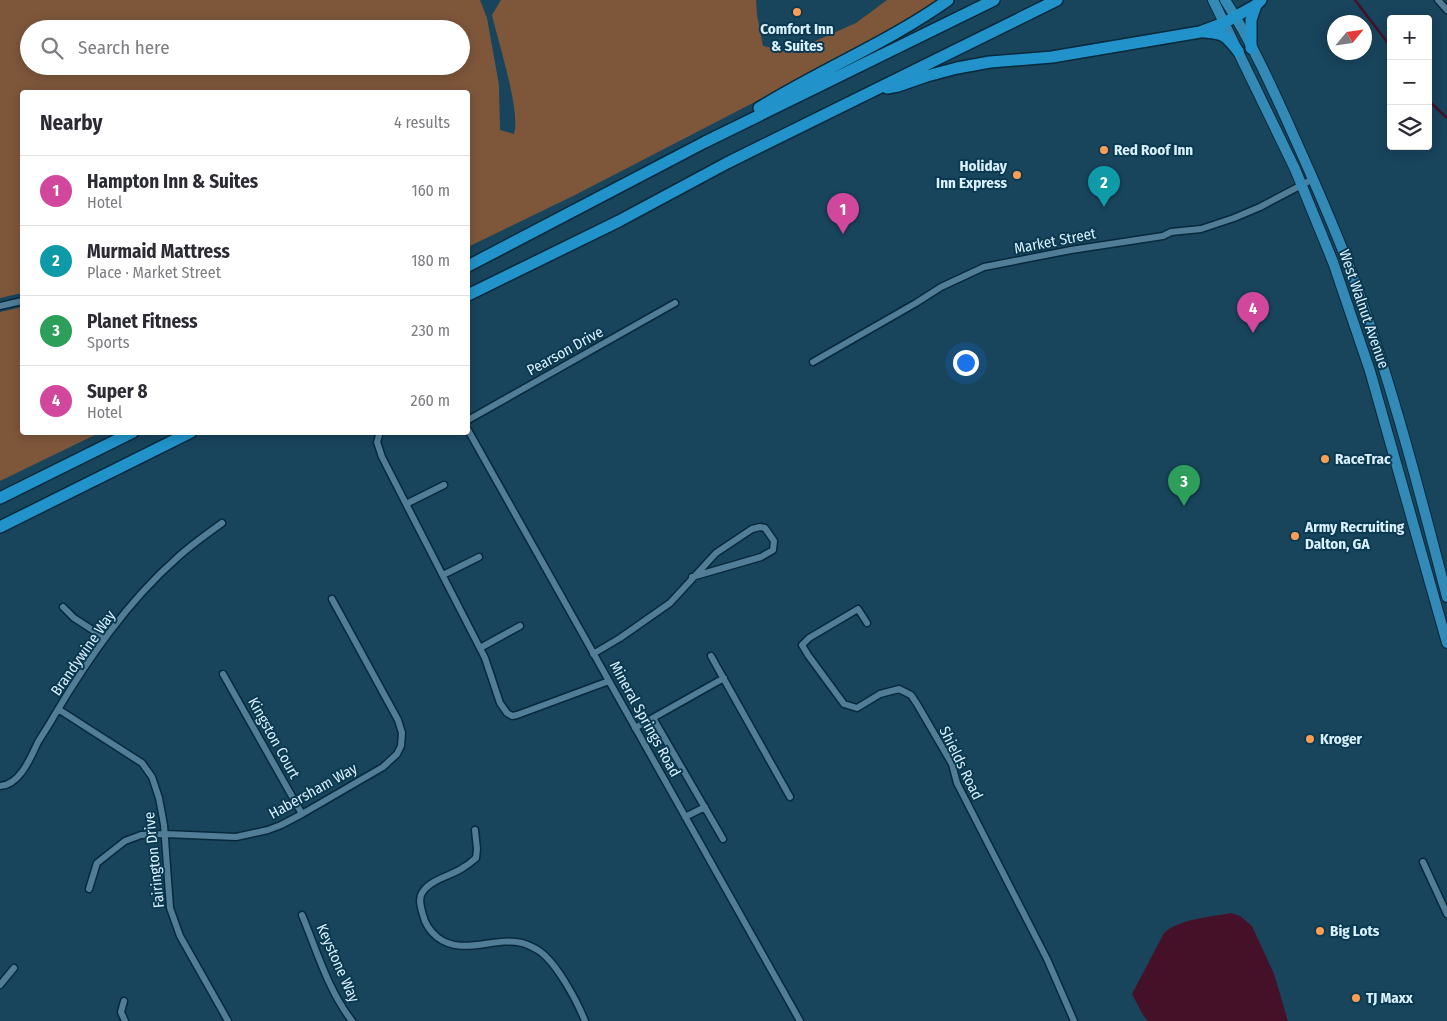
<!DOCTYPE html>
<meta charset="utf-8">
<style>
body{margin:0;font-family:"Fira Sans Condensed",sans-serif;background:#f2f2f3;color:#2b2b33}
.controls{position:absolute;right:15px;top:15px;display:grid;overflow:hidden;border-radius:5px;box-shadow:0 2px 12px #0003}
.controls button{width:45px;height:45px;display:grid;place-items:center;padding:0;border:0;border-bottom:1px solid #e1e1e2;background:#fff;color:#2b2b33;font:25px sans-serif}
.compass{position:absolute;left:1327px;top:15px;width:45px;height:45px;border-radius:50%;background:#fff;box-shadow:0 2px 12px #0003;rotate:61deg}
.you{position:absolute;left:965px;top:362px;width:18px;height:18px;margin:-12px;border:4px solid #fff;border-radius:50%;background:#1a73e8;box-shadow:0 0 0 8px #1a73e833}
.badge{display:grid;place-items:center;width:32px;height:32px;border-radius:50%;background:#1a73e8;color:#fff;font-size:16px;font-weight:700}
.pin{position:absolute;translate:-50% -41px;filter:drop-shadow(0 1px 2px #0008)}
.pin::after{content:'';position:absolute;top:26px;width:18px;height:15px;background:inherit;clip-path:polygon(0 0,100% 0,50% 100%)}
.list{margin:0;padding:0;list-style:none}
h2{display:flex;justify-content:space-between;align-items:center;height:65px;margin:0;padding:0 20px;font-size:21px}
h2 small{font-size:16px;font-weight:400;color:#7c7c81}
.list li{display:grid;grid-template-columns:32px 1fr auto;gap:15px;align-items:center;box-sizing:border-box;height:70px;padding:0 20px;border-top:1px solid #e1e1e2}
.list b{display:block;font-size:19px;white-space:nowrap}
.list p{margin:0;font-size:16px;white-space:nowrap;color:#7c7c81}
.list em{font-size:16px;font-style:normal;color:#7c7c81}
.icon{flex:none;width:28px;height:28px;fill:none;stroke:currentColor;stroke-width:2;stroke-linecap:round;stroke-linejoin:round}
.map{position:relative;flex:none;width:1447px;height:1021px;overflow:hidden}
.search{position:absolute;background:#fff;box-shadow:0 2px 12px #0003;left:20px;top:20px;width:450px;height:55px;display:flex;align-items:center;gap:12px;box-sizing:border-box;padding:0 18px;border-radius:28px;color:#7c7c81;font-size:19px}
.panel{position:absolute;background:#fff;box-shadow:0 2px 12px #0003;left:20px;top:90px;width:450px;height:345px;border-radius:5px}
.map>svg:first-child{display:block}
.green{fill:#7e573b;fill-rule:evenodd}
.water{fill:#451129}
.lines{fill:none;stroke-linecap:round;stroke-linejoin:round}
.stream{stroke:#451129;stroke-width:2.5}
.minor-casing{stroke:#07293b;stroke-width:9}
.primary-casing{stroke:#07293b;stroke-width:12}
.motorway-casing{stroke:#07293b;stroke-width:14}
.minor{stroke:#517d97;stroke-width:6}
.primary{stroke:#348ab6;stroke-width:10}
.motorway{stroke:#2193ca;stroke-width:11}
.poi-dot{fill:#fc9d54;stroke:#0b3950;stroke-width:2}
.labels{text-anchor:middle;stroke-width:4;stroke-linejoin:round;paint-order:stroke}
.poi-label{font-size:15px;font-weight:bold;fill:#d9f0ff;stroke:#0b3950;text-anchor:start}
.street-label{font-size:15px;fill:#d9f0ff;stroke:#0b3950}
</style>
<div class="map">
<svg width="1447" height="1021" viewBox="0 0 1447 1021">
<rect width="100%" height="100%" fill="#18445c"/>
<!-- green -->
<path class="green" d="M 0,0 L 480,0 L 487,18 L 499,85 L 500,130 L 514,134 C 521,112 498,41 492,15 L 501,0 L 756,0 L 757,15 L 763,46 L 799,53 L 804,46 L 856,23 L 887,0 L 943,0 L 896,29 L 575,195 L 468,247 L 468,92 L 22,92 L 22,293 L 0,298 ZM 29,29 L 461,29 L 461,66 L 29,66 Z
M 22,307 L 22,432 L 99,433 L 0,481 L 0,312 Z"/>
<!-- water -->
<path class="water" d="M 1231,913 L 1240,916 L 1252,926 L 1274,974 L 1288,1021 L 1148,1021 L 1143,1015 L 1132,994 L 1164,933 C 1179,919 1211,917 1231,913 Z"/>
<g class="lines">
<!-- stream -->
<path class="stream" d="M 1355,0 L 1391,47
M 1428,100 L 1447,118"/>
<defs>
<path id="minor" d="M 1438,0 L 1447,10
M 0,306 L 22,301
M 813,362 L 916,303 L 941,287 L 984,267 L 1071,250 L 1163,236 L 1171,232 L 1201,229 L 1234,218 L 1260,207 L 1313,179
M 468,420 L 675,303
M 468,430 L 800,1021
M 380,432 L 377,442 L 382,457 L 485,658 L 500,703 L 507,713 L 512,716 L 517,715 L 609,681
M 406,504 L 444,485
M 443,575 L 479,557
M 63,607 L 74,618 L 105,638
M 867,623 L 858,609 L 809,638 L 802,645 L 808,655 L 844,704 L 857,708 L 880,694 L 899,689 L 911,695 L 917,704 L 952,764 L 957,783 L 1047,959 L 1074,1021
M 480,648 L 520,626
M 593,654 L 620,638 L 670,603 L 716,553 L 752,529 L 760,527 L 765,528 L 774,541 L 773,550 L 761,557 L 692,577
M 711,656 L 790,797
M 223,674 L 302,814
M 58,709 L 142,763 L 152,777 L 159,798 L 164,825 L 170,908 L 180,936 L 228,1021
M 653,718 L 723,839
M 635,728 L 724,678
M 0,786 C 20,785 31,757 38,742 C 43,734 49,725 54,716 C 88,659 127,602 177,558 C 191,545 207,534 222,523
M 685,817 L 705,807
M 475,830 L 477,849 L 476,858 C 472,861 468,865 464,867 C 452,876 430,879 422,893 C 418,899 421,908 423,915 C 425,924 430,931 437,937 C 462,957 494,936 522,943 C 527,944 532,947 536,949 C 555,959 577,1001 585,1021
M 1423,862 L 1447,914
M 89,889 L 97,863 L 125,841 L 141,835 L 165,834 L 236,837 L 268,830 L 281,825 L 302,814 L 383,767 L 397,754 L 401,746 L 402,733 L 398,720 L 332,599
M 302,915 C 317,951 328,990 352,1021
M 0,985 L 14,968
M 124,1001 L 121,1012 L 125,1021"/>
<path id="primary" d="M 1213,0 L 1295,169 L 1333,262 L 1370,371 L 1447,643
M 1225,0 C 1255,47 1278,101 1301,152 C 1321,197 1341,242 1357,288 C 1393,389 1420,493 1447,597"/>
<path id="motorway" d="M 1204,32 C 1224,33 1226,36 1238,51
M 1251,48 L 1251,20 L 1256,5
M 887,88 L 898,86 L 927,76 L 957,68 L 990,62 L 1052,57 L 1200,32 L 1224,23 L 1256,5 L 1261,0
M 759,108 C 820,70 889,42 948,0
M 468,266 L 705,142 L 994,0
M 468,295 L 619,221 L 727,163 L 1057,0
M 0,498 L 133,432
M 0,527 L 191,432"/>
</defs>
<!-- minor casing -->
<use href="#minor" class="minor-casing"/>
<!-- primary casing -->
<use href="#primary" class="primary-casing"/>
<!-- motorway casing -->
<use href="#motorway" class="motorway-casing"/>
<!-- minor -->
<use href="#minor" class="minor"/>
<!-- primary -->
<use href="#primary" class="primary"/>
<!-- motorway -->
<use href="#motorway" class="motorway"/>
</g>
<!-- markers -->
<g class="poi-dot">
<circle cx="797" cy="12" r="5"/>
<circle cx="1104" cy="150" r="5"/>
<circle cx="1017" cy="175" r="5"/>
<circle cx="1325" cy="459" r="5"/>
<circle cx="1295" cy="536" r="5"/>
<circle cx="1310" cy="739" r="5"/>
<circle cx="1320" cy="931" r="5"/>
<circle cx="1356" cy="998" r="5"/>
</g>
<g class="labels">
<!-- poi labels -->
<g class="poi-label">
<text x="797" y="34" text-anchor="middle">Comfort Inn<tspan x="797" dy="17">&amp; Suites</tspan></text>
<text x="1114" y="155">Red Roof Inn</text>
<text x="1007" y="171" text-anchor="end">Holiday<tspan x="1007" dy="17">Inn Express</tspan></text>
<text x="1335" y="464">RaceTrac</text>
<text x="1305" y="532">Army Recruiting<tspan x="1305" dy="17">Dalton, GA</tspan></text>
<text x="1320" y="744">Kroger</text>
<text x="1330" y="936">Big Lots</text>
<text x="1366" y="1003">TJ Maxx</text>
</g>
<!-- street labels -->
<g class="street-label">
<text transform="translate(1055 241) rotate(-11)" y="5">Market Street</text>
<text transform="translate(1364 309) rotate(71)" y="5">West Walnut Avenue</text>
<text transform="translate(565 351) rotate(-29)" y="5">Pearson Drive</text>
<text transform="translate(83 653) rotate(-55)" y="5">Brandywine Way</text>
<text transform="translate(645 719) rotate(61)" y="5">Mineral Springs Road</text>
<text transform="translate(274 738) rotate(61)" y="5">Kingston Court</text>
<text transform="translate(961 763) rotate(64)" y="5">Shields Road</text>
<text transform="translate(313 791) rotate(-29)" y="5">Habersham Way</text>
<text transform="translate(154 860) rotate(-96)" y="5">Fairington Drive</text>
<text transform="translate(338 963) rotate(66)" y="5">Keystone Way</text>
</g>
</g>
</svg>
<div class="controls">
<button>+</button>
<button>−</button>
<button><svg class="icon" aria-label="layers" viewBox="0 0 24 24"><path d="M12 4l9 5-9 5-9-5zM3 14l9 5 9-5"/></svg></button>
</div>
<svg class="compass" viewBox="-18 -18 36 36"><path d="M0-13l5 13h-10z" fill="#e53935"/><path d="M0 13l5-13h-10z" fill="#7c7c81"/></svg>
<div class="you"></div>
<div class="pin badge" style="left:843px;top:234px;background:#d1479c">1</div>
<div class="pin badge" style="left:1104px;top:207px;background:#0f9aa8">2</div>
<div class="pin badge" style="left:1184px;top:506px;background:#2e9e5b">3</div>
<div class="pin badge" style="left:1253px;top:333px;background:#d1479c">4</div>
<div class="search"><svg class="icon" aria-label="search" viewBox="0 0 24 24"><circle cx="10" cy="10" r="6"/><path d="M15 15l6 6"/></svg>Search here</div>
<section class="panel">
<h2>Nearby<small>4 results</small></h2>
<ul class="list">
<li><span class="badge" style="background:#d1479c">1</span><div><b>Hampton Inn &amp; Suites</b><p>Hotel</p></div><em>160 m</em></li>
<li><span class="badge" style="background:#0f9aa8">2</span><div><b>Murmaid Mattress</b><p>Place · Market Street</p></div><em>180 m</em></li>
<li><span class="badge" style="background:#2e9e5b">3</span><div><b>Planet Fitness</b><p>Sports</p></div><em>230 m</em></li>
<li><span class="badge" style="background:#d1479c">4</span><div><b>Super 8</b><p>Hotel</p></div><em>260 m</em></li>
</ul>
</section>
</div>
